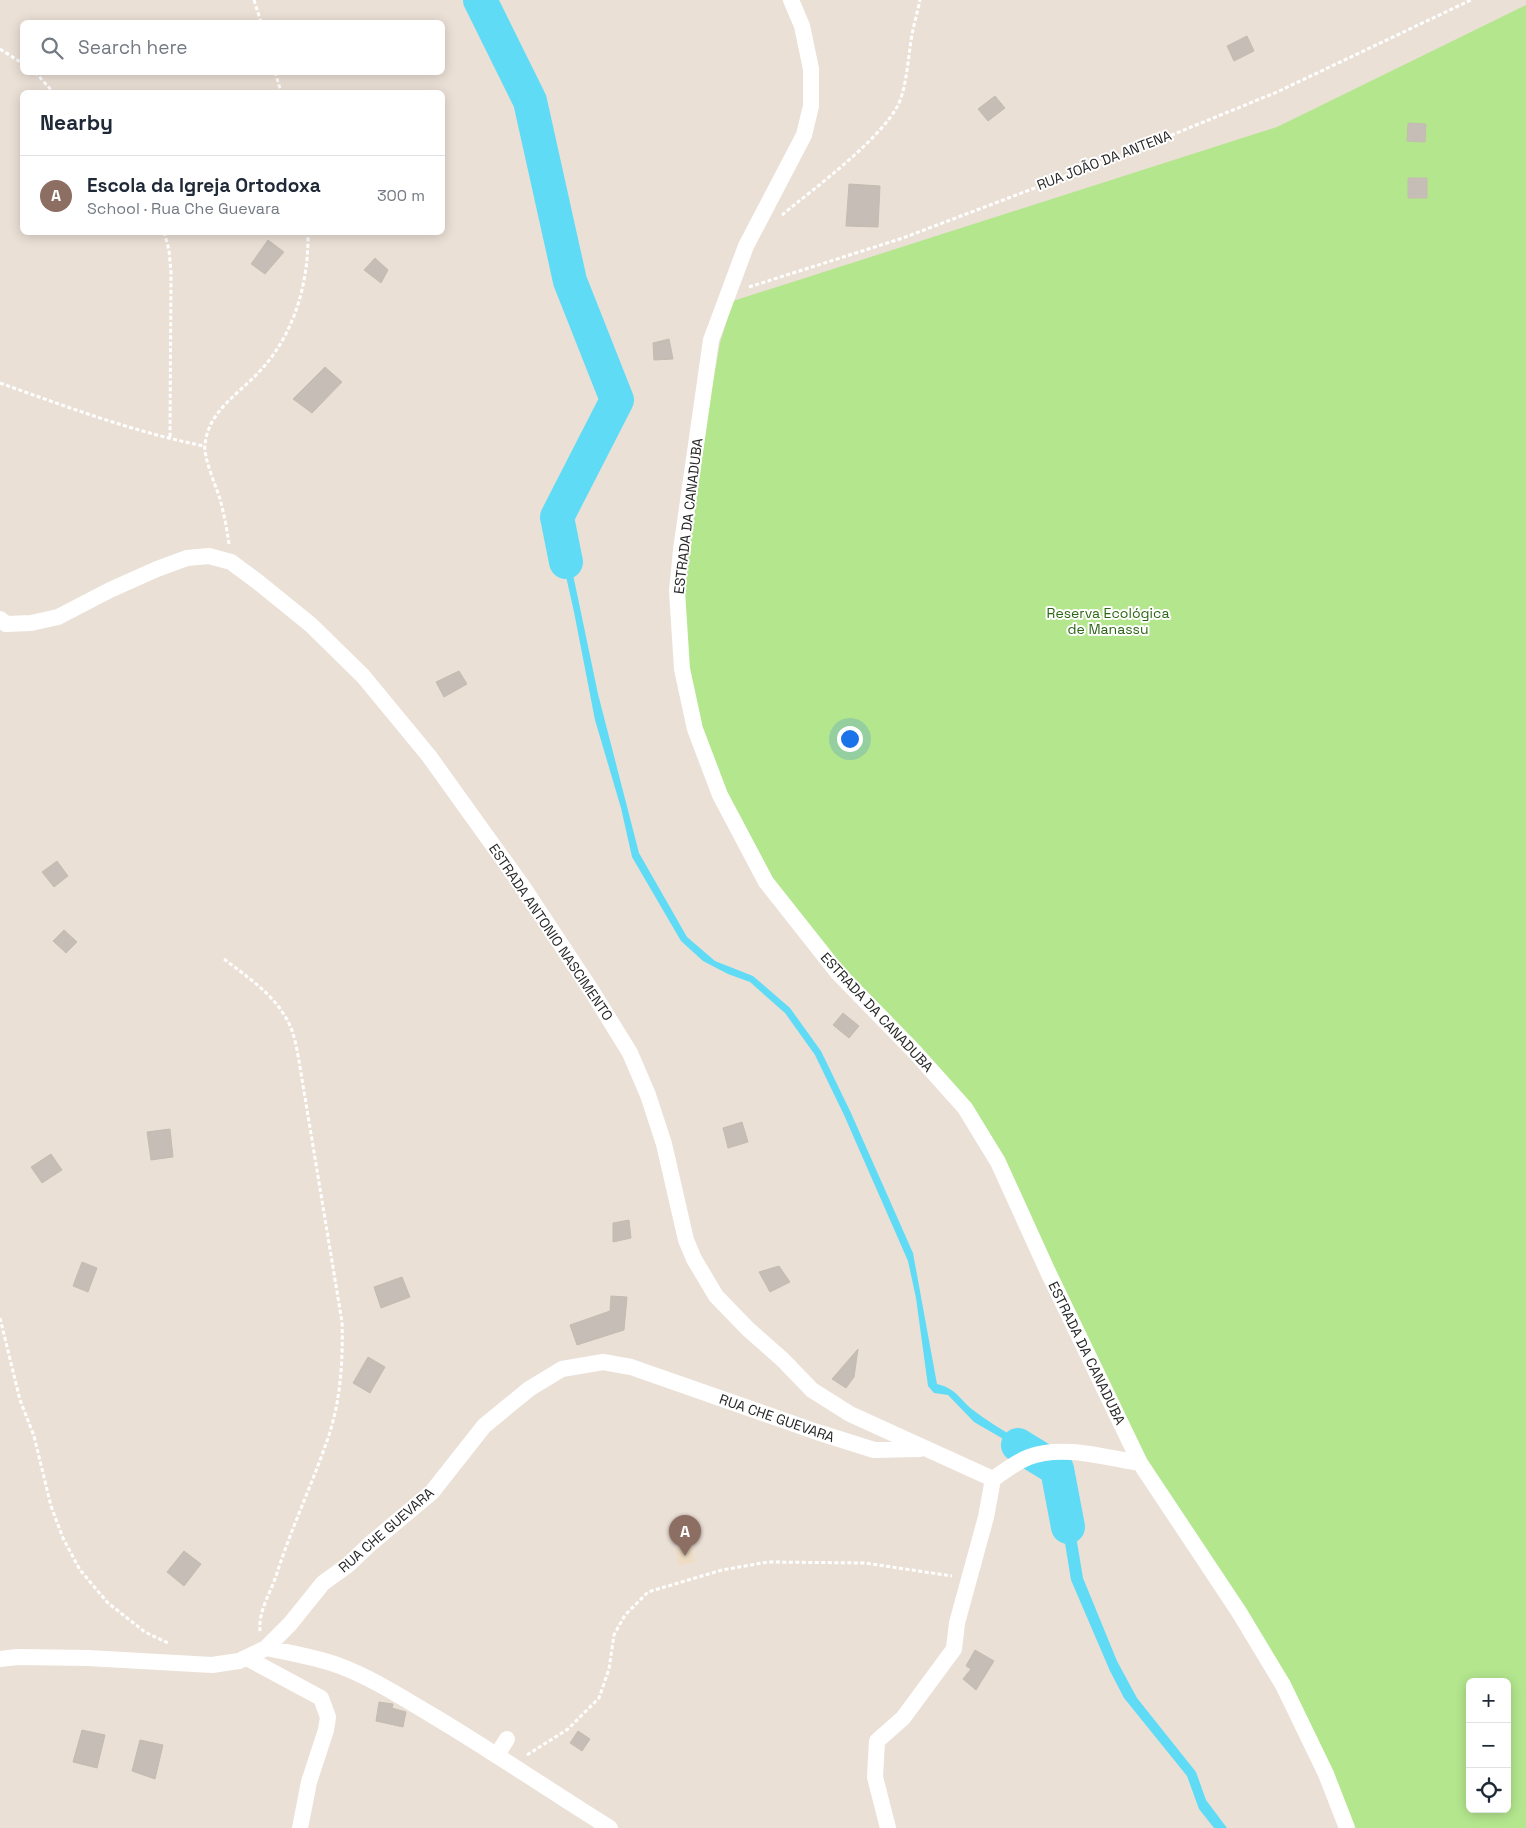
<!DOCTYPE html>
<meta charset="utf-8">
<style>
body{margin:0;font-family:"Space Grotesk",sans-serif;background:#f6f6f7;color:#1f2937}
.controls{position:absolute;right:15px;bottom:15px;display:grid;overflow:hidden;border-radius:8px;box-shadow:0 2px 12px #0003}
.controls button{width:45px;height:45px;display:grid;place-items:center;padding:0;border:0;border-bottom:1px solid #e0e1e3;background:#fff;color:#1f2937;font:25px sans-serif}
.you{position:absolute;left:849px;top:738px;width:18px;height:18px;margin:-12px;border:4px solid #fff;border-radius:50%;background:#1a73e8;box-shadow:0 0 0 8px #1a73e833}
.badge{display:grid;place-items:center;width:32px;height:32px;border-radius:50%;background:#2563eb;color:#fff;font-size:16px;font-weight:700}
.pin{position:absolute;translate:-50% -41px;filter:drop-shadow(0 1px 2px #0008)}
.pin::after{content:'';position:absolute;top:26px;width:18px;height:15px;background:inherit;clip-path:polygon(0 0,100% 0,50% 100%)}
.list{margin:0;padding:0;list-style:none}
h2{display:flex;justify-content:space-between;align-items:center;height:65px;margin:0;padding:0 20px;font-size:21px}
h2 small{font-size:16px;font-weight:400;color:#747a83}
.list li{display:grid;grid-template-columns:32px 1fr auto;gap:15px;align-items:center;box-sizing:border-box;height:80px;padding:0 20px;border-top:1px solid #e0e1e3}
.list b{display:block;font-size:19px;white-space:nowrap}
.list p{margin:0;font-size:16px;white-space:nowrap;color:#747a83}
.list em{font-size:16px;font-style:normal;color:#747a83}
.icon{flex:none;width:28px;height:28px;fill:none;stroke:currentColor;stroke-width:2;stroke-linecap:round;stroke-linejoin:round}
.map{position:relative;flex:none;width:1526px;height:1828px;overflow:hidden}
.search{position:absolute;background:#fff;box-shadow:0 2px 12px #0003;left:20px;top:20px;width:425px;height:55px;display:flex;align-items:center;gap:12px;box-sizing:border-box;padding:0 18px;border-radius:8px;color:#747a83;font-size:19px}
.panel{position:absolute;background:#fff;box-shadow:0 2px 12px #0003;left:20px;top:90px;width:425px;height:145px;border-radius:8px}
.map>svg:first-child{display:block}
.education{fill:#eeddc4}
.green{fill:#b4e68e;fill-rule:evenodd}
.water{fill:#60dbf5}
.lines{fill:none;stroke-linecap:round;stroke-linejoin:round}
.river{stroke:#60dbf5;stroke-width:34}
.building{fill:#c5bdb6;stroke:#c5bcb0}
.path{stroke:#fff;stroke-width:3;stroke-dasharray:4 2.5;stroke-linecap:butt}
.street{stroke:#fff;stroke-width:16}
.labels{text-anchor:middle;stroke-width:4;stroke-linejoin:round;paint-order:stroke}
.street-label{font-size:14px;fill:#262626;stroke:#fff}
.park-label{font-size:14px;fill:#2c6614;stroke:#fff}
</style>
<div class="map">
<svg width="1526" height="1828" viewBox="0 0 1526 1828">
<rect width="100%" height="100%" fill="#ebe0d6"/>
<!-- education -->
<path class="education" d="M 691,1545 L 695,1562 L 679,1566 L 675,1549 Z"/>
<!-- green -->
<path class="green" d="M 1526,5 L 1526,1828 L 1352,1828 L 1331,1773 L 1142,1459 L 1006,1166 L 826,951 L 767,876 L 734,810 L 699,726 L 687,664 L 682,592 L 701,451 L 720,343 L 733,301 L 1277,127 ZM 1470,1682 L 1507,1682 L 1507,1809 L 1470,1809 Z"/>
<!-- water -->
<path class="water" d="M 552,514 L 561,517 L 598,694 L 639,853 L 687,937 L 715,961 L 753,976 L 790,1008 L 821,1051 L 851,1113 L 913,1253 L 937,1384 C 957,1389 959,1399 973,1410 C 1003,1433 1037,1448 1066,1472 L 1049,1469 L 1024,1451 L 974,1422 L 948,1395 L 934,1393 L 928,1386 L 916,1298 L 908,1261 L 844,1115 L 815,1055 L 785,1013 L 750,982 L 728,974 L 703,961 L 681,941 L 632,857 L 621,808 L 595,720 L 574,612 Z
M 1067,1482 L 1083,1578 L 1117,1661 L 1137,1698 L 1196,1772 L 1206,1800 L 1227,1828 L 1214,1828 L 1199,1809 L 1187,1776 L 1124,1698 L 1110,1671 L 1071,1580 L 1064,1537 L 1052,1483 Z"/>
<g class="lines">
<!-- river -->
<path class="river" d="M 480,0 L 530,101 L 570,281 L 617,400 L 557,517 L 566,562
M 1018,1445 L 1057,1469 L 1068,1527"/>
</g>
<!-- building -->
<path class="building" d="M 1247,36 L 1254,51 L 1234,61 L 1227,46 Z
M 995,96 L 1005,108 L 988,121 L 978,109 Z
M 1408,123 L 1426,124 L 1425,142 L 1407,141 Z
M 1408,178 L 1427,178 L 1427,198 L 1408,198 Z
M 849,184 L 880,186 L 878,227 L 846,226 Z
M 268,240 L 284,252 L 265,274 L 251,264 Z
M 375,258 L 388,270 L 381,283 L 364,270 Z
M 669,339 L 673,359 L 654,360 L 653,343 Z
M 325,367 L 342,382 L 312,413 L 293,399 Z
M 459,671 L 467,684 L 444,697 L 436,682 Z
M 57,861 L 68,876 L 54,887 L 42,872 Z
M 64,930 L 77,942 L 66,953 L 53,941 Z
M 843,1013 L 859,1026 L 849,1038 L 833,1025 Z
M 742,1122 L 748,1142 L 728,1148 L 723,1128 Z
M 170,1129 L 173,1157 L 151,1160 L 147,1132 Z
M 51,1154 L 62,1170 L 42,1183 L 31,1167 Z
M 629,1220 L 631,1238 L 613,1242 L 613,1223 Z
M 82,1262 L 97,1268 L 88,1292 L 73,1286 Z
M 779,1266 L 790,1282 L 770,1292 L 759,1272 Z
M 402,1277 L 410,1297 L 381,1308 L 374,1287 Z
M 611,1296 L 627,1297 L 624,1330 L 577,1345 L 570,1325 L 610,1311 Z
M 858,1349 L 854,1377 L 846,1388 L 832,1379 Z
M 368,1357 L 385,1367 L 370,1393 L 353,1383 Z
M 184,1551 L 201,1564 L 184,1586 L 167,1572 Z
M 975,1650 L 994,1661 L 976,1690 L 963,1679 L 971,1669 L 966,1666 Z
M 379,1702 L 393,1704 L 392,1708 L 406,1712 L 403,1727 L 376,1721 Z
M 82,1730 L 105,1735 L 97,1768 L 73,1762 Z
M 578,1731 L 590,1739 L 582,1751 L 570,1743 Z
M 140,1740 L 163,1745 L 155,1779 L 132,1771 Z"/>
<g class="lines">
<!-- path -->
<path class="path" d="M 254,0 L 261,22
M 0,49 L 22,63
M 35,72 L 53,92
M 275,72 L 281,92
M 782,215 C 813,189 889,134 901,98 C 907,79 908,60 911,41 C 913,27 917,14 920,0
M 164,232 L 169,250 L 171,272 L 170,439
M 749,287 L 903,238 L 1135,150 L 1277,92 L 1471,0
M 0,383 C 67,407 134,432 204,446
M 229,544 C 227,529 224,514 220,499 C 216,486 203,457 205,444 C 209,411 237,395 258,373 C 294,336 309,283 308,232
M 224,959 C 250,979 278,997 291,1028 C 295,1038 297,1050 299,1061 L 342,1322 C 343,1359 341,1398 329,1435 C 314,1480 293,1524 278,1570 C 272,1591 258,1610 260,1631
M 0,1318 L 20,1400 L 34,1436 L 51,1506 L 63,1538 L 80,1570 L 108,1603 L 145,1632 L 170,1644
M 527,1755 L 568,1729 L 599,1698 L 609,1669 L 614,1635 L 625,1615 L 648,1592 L 722,1570 L 768,1562 L 865,1563 L 952,1576"/>
<!-- street -->
<path class="street" d="M 791,0 L 802,26 L 811,69 L 811,106 L 804,135 L 746,246 L 711,340 L 681,550 L 677,591 L 682,669 L 695,729 L 720,795 L 766,882 L 838,973 L 914,1051 L 965,1108 L 998,1162 L 1048,1272 L 1140,1463 L 1239,1612 L 1283,1685 L 1326,1774 L 1347,1828
M 0,619 L 6,624 L 31,623 L 58,617 L 110,590 L 157,569 L 187,558 L 209,556 L 231,562 L 258,582 L 311,625 L 363,676 L 429,756 L 523,887 L 593,993 L 630,1053 L 648,1095 L 664,1144 L 686,1240 L 694,1259 L 716,1296 L 748,1329 L 783,1360 L 812,1390 L 850,1414 L 993,1479
M 266,1648 C 291,1653 316,1657 340,1666 C 372,1678 401,1697 430,1714 C 491,1750 550,1791 610,1828
M 247,1658 L 321,1698 L 328,1717 L 326,1730 L 309,1782 L 300,1828
M 0,1659 L 17,1657 L 88,1658 L 212,1665 L 239,1661 L 266,1648 L 290,1624 L 323,1583 L 348,1565 L 370,1544 L 432,1492 L 484,1426 L 529,1389 L 562,1369 L 603,1362 L 631,1367 L 817,1432 L 874,1450 L 920,1449
M 497,1755 L 507,1739
M 888,1828 L 875,1777 L 877,1741 L 903,1718 L 954,1649 L 957,1623 L 986,1517 L 993,1479 C 1005,1471 1016,1462 1029,1457 C 1062,1444 1107,1458 1140,1463"/>
</g>
<g class="labels">
<!-- street labels -->
<g class="street-label">
<text transform="translate(1104 160) rotate(-21)" y="5">RUA JOÃO DA ANTENA</text>
<text transform="translate(688 516) rotate(-83)" y="5">ESTRADA DA CANADUBA</text>
<text transform="translate(551 932) rotate(56)" y="5">ESTRADA ANTONIO NASCIMENTO</text>
<text transform="translate(877 1012) rotate(47)" y="5">ESTRADA DA CANADUBA</text>
<text transform="translate(1087 1353) rotate(64)" y="5">ESTRADA DA CANADUBA</text>
<text transform="translate(777 1418) rotate(19)" y="5">RUA CHE GUEVARA</text>
<text transform="translate(386 1530) rotate(-41)" y="5">RUA CHE GUEVARA</text>
</g>
<!-- park labels -->
<g class="park-label">
<text x="1108" y="618">Reserva Ecológica<tspan x="1108" dy="16">de Manassu</tspan></text>
</g>
</g>
</svg>
<div class="controls">
<button>+</button>
<button>−</button>
<button><svg class="icon" aria-label="locate" viewBox="0 0 24 24"><circle cx="12" cy="12" r="6"/><path d="M12 2v4M12 18v4M2 12h4M18 12h4"/></svg></button>
</div>
<div class="you"></div>
<div class="pin badge" style="left:685px;top:1556px;background:#8d6e63">A</div>
<div class="search"><svg class="icon" aria-label="search" viewBox="0 0 24 24"><circle cx="10" cy="10" r="6"/><path d="M15 15l6 6"/></svg>Search here</div>
<section class="panel">
<h2>Nearby<small></small></h2>
<ul class="list">
<li><span class="badge" style="background:#8d6e63">A</span><div><b>Escola da Igreja Ortodoxa</b><p>School · Rua Che Guevara</p></div><em>300 m</em></li>
</ul>
</section>
</div>
